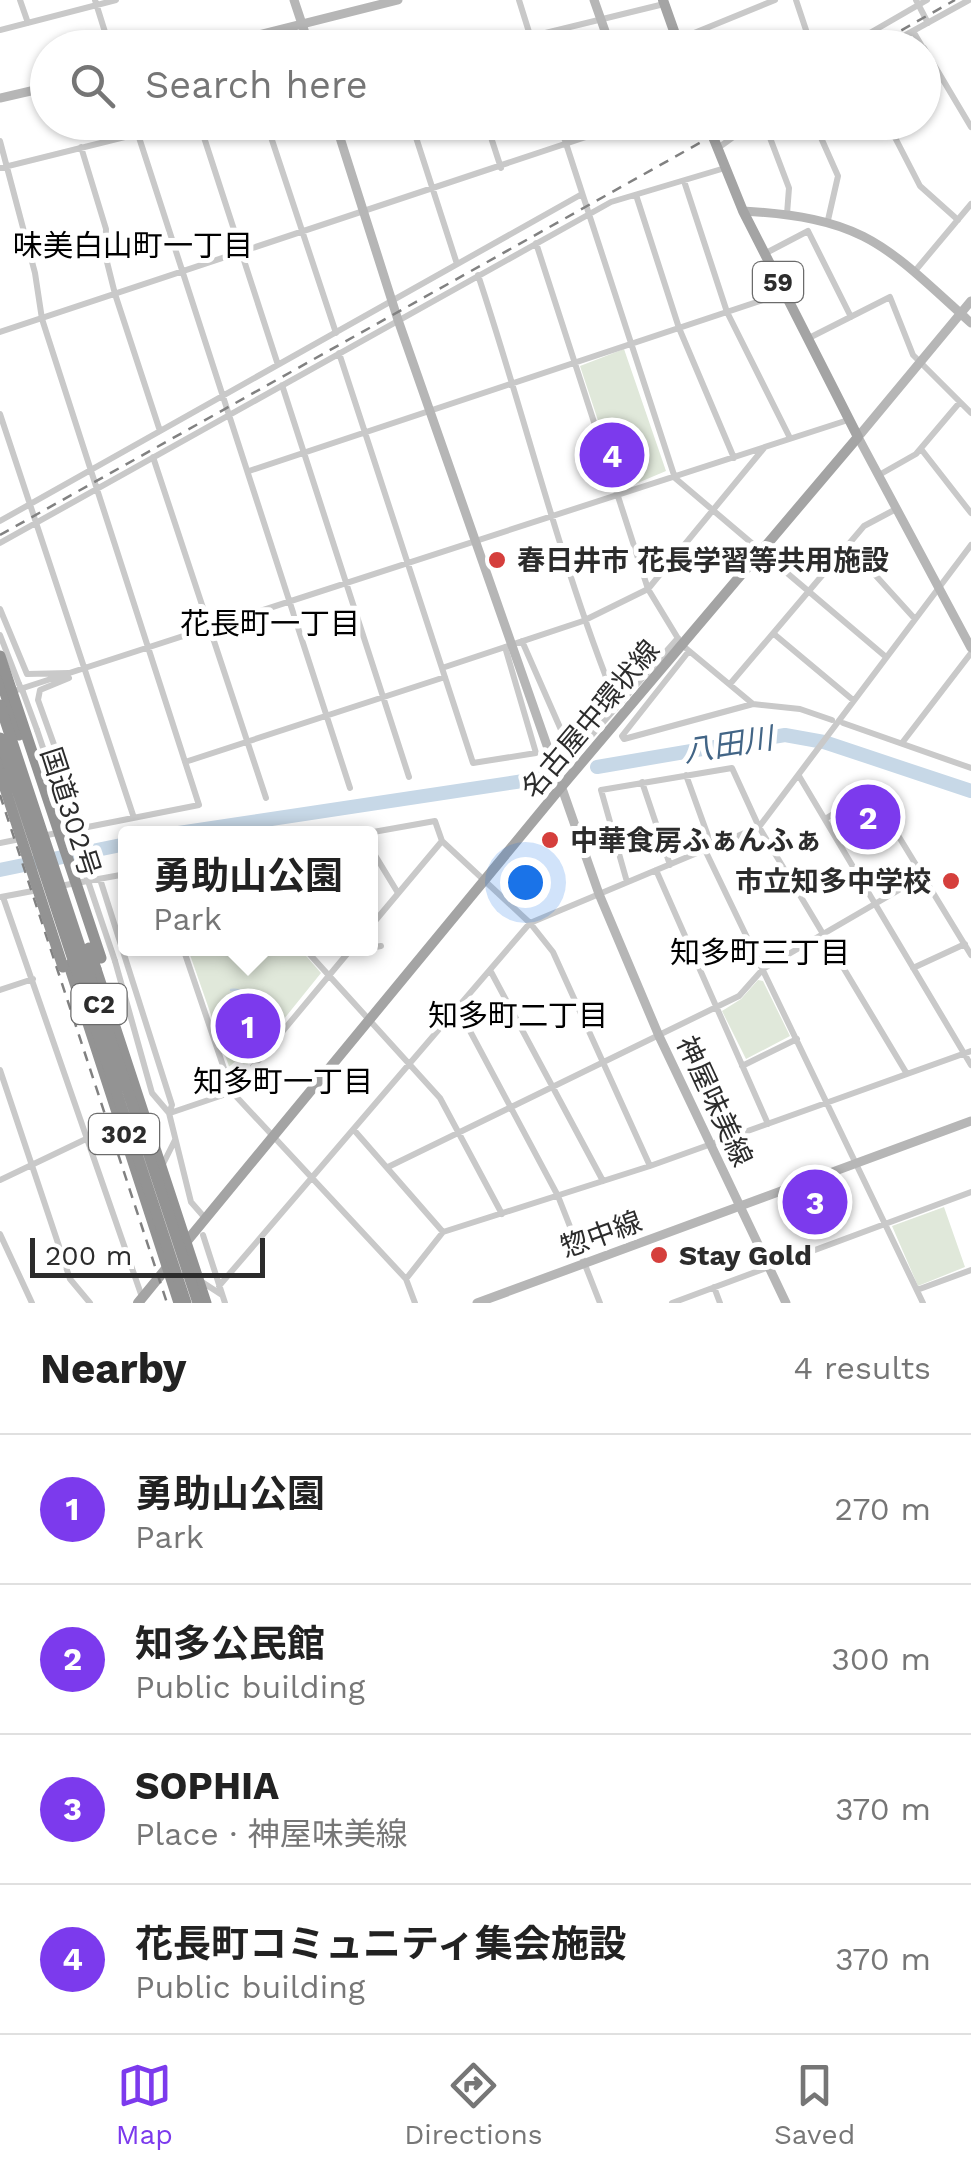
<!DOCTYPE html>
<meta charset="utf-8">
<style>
body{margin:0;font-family:"Work Sans","Noto Sans JP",sans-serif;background:#f6f6f6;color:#222}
.scale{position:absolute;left:30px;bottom:25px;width:235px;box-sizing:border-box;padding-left:10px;border:5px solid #2c2c2c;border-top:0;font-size:28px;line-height:35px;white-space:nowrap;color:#2c2c2c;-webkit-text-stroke:8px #fff;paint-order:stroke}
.you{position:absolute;left:525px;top:882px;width:35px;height:35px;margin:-25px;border:8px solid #fff;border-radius:50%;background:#1a73e8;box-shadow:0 0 0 15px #1a73e833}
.badge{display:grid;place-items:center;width:65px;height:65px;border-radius:50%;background:#7c3aed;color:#fff;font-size:32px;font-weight:700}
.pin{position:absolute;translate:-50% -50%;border:5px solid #fff;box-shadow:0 2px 10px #0006}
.popup{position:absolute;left:118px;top:826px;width:260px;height:130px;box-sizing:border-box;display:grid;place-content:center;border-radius:10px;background:#fff;filter:drop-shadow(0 2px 8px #0005);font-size:32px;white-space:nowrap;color:#767676}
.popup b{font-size:38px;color:#222}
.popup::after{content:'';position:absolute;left:50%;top:100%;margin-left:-20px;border:20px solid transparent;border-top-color:#fff}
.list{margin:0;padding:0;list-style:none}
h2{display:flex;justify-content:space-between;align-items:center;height:130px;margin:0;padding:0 40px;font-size:42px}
h2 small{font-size:32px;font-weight:400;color:#767676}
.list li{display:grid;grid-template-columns:65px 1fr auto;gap:30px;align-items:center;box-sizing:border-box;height:150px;padding:0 40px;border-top:2px solid #e0e0e0}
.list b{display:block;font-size:38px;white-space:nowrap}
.list p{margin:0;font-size:32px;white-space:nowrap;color:#767676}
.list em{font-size:32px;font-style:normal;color:#767676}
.icon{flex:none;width:55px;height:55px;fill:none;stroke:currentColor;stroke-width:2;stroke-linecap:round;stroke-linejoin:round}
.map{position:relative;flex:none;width:971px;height:1303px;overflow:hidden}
.search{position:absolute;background:#fff;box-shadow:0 2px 8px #0004;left:30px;right:30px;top:30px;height:110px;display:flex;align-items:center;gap:25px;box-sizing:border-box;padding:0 35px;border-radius:55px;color:#767676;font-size:38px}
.sheet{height:730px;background:#fff}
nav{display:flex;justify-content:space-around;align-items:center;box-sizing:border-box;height:140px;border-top:2px solid #e0e0e0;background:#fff;font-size:28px;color:#767676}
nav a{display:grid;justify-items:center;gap:5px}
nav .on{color:#7c3aed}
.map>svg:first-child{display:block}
.green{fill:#e0e8da}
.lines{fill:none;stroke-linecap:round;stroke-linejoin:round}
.stream{stroke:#c7d8e7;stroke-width:2.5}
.river{stroke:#c7d8e7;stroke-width:14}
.street{stroke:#c9c9c9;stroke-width:6}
.secondary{stroke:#b6b6b6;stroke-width:9}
.primary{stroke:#a4a4a4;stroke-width:10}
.highway{stroke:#939393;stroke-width:11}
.rail{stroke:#818181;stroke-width:2.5;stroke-dasharray:10 8;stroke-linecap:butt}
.street-bridge{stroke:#c9c9c9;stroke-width:6}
.highway-bridge{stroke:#939393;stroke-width:11}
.poi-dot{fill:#d53f3c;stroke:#fff;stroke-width:4}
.labels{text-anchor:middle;stroke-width:10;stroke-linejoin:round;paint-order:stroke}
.shield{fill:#fff;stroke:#6b6b6b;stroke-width:2.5}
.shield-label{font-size:25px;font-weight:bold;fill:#2c2c2c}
.poi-label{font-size:28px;font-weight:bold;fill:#2c2c2c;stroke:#fff;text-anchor:start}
.street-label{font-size:28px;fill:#2c2c2c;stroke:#fff}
.neighbourhood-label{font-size:30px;fill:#000;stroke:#fff}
.water-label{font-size:30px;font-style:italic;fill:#426586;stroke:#fff}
</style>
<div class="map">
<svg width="971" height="1303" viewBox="0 0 971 1303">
<rect width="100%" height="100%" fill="#fff"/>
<!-- green -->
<path class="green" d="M 624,349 L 666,471 L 621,490 L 580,366 Z
M 188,949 L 300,949 L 321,973 L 238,1076 L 232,1075 Z
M 758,980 L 763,981 L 790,1036 L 746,1059 L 722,1011 L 741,999 Z
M 944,1207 L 965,1267 L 918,1286 L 892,1226 Z"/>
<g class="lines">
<!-- stream -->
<path class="stream" d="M 231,990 C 249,988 255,1004 271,1004"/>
<!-- river -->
<path class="river" d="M 597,767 L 785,735 L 824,742 L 971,791
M 172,834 L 543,778
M 0,870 L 126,844"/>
<!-- street -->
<path class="street" d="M 20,0 L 28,23
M 95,0 L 110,48
M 519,0 L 534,48
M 796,0 L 812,48
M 916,0 L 928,23
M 0,30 L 116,0
M 913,31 L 923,48
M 677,40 L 775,0
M 856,41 L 927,0
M 484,48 L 664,4
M 882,48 L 969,0
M 924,48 L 971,127
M 134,122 L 350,788
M 199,122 L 278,365
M 266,122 L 336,333
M 411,122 L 457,264
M 486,122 L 501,168
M 559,122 L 675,478 L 886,657
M 764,122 L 789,188 L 787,214
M 814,122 L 838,176 L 828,220
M 887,122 L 920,186 L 958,220
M 0,141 L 35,273 L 42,319 L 199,805 L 42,836
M 81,147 L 106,229 L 105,254 L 115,294 L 160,431
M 718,148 L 754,122
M 0,168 L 185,122
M 684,181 L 727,312 L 790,438
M 636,195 L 679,328 L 734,458
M 536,243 L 648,589 L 682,645 L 753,704 L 800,709 L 832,720
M 766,253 L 808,231 L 851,317
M 915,271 L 971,204
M 478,275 C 526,419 560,564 617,705
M 0,332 L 631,122
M 807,339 L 890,297 L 913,355 L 971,413
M 339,353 L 473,763 L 536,753 L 505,647
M 282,385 L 409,777
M 0,414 L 134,818
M 921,449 L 971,513
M 153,457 L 266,798
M 249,471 L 784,293
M 879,475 L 916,454 L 960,402
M 0,521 L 582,194
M 0,543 L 611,202 L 725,168
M 848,545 L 915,619
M 0,609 L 27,674 L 69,673
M 774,634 L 853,700
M 0,635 L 19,684
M 522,641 L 569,748 L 582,746 L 678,638
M 689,651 L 622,736 L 624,739 L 753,704
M 442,668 L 583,621 L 648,589 L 764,448
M 69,678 L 40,690 L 38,700 L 84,828
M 730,684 L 864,526 L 896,509
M 17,690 L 848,420
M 23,692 L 37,730
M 843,723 L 971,768
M 902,743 L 971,653
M 185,762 L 445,677
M 686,775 L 712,847
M 799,776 L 971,1065
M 642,782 L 670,865
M 825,819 L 871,791 L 971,955
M 362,834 L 435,821 L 442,841 L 370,927
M 442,841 L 530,923 L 553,952 L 650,1166
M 0,843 L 20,839
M 370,847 L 398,893
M 705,850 L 923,1303
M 656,870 L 768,1124
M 100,879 L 172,1105 L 169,1113 L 191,1202 L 205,1218
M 627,882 L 601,790 L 732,768 L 759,827 L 907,1074
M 60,886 L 126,874
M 1,897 L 38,890
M 3,897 L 142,1297
M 183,948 L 232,1092 L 406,1279 L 415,1303
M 304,948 L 440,1098 L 502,1214
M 370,948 L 381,946
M 115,961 L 152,1093 L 169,1113
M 913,968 L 965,944
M 490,970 L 603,1181
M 0,990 L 33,979
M 456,1010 L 462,1016 L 558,1196 L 600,1303
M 742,1066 L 797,1039
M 0,1070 L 70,1279 L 90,1303
M 170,1113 L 232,1092 L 352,948
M 354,1130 L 443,1232
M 163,1164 L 175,1140
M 388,1167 L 739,996 L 763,969 L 923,876
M 0,1180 L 86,1139
M 0,1234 L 32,1303
M 203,1235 L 225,1303
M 406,1279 L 443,1232 L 650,1166 L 971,1051
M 199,1280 L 222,1295
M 219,1286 L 530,923 L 759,827 L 971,545
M 714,1287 L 720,1303
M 917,1290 L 971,1270
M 672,1303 L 971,1192"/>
<!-- secondary -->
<path class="secondary" d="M 294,0 L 310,48
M 594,0 L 611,48
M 207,48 L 398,0
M 0,98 L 48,87
M 335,122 L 398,320 L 599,894 L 659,1036 L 786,1303
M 743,211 C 865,218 884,244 971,323
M 971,301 L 858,437 L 971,648
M 477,1303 L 971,1121"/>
<!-- primary -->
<path class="primary" d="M 663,0 L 680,48
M 182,1247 L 562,786 L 858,437 L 743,211 L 707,122
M 138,1303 L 169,1265"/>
<!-- highway -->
<path class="highway" d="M 0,678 L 19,735
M 0,757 L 8,780
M 69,965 L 179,1303
M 96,969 L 206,1303"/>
<!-- rail -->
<path class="rail" d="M 870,48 L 955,0
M 0,535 L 737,122
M 0,795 L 167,1303"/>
<!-- street-bridge -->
<path class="street-bridge" d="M 19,684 L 23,692
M 37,730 L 115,961"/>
<!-- highway-bridge -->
<path class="highway-bridge" d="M 0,656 L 101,958
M 0,705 L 198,1303
M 0,738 L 186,1303
M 0,773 L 63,967
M 89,948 L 96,969"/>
</g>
<!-- markers -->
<g class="poi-dot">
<circle cx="497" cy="560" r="10"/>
<circle cx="550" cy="840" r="10"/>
<circle cx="951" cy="881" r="10"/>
<circle cx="659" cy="1255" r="10"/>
</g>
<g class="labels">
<!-- shield labels -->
<g class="shield">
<rect x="753" y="262" width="50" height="40" rx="8"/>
<rect x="71.5" y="984" width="55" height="40" rx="8"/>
<rect x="89" y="1114" width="70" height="40" rx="8"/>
</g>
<g class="shield-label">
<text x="778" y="291">59</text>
<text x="99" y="1013">C2</text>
<text x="124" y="1143">302</text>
</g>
<!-- poi labels -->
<g class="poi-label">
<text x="517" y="570">春日井市 花長学習等共用施設</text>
<text x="570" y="850">中華食房ふぁんふぁ</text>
<text x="931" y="891" text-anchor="end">市立知多中学校</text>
<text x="679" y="1265">Stay Gold</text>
</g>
<!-- street labels -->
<g class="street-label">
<text transform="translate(590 719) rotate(-50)" y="10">名古屋中環状線</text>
<text transform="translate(71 812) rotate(72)" y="10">国道302号</text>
<text transform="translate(715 1101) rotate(65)" y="10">神屋味美線</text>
<text transform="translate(601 1234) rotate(-20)" y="10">惣中線</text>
</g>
<!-- neighbourhood labels -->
<g class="neighbourhood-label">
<text x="133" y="256">味美白山町一丁目</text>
<text x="270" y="634">花長町一丁目</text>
<text x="760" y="963">知多町三丁目</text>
<text x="518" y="1026">知多町二丁目</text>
<text x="283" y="1092">知多町一丁目</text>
</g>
<!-- water labels -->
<g class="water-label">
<text transform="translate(728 745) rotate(-9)" y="10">八田川</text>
</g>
</g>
</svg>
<div class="scale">200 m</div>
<div class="you"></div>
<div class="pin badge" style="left:248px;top:1026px">1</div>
<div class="popup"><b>勇助山公園</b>Park</div>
<div class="pin badge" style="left:868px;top:817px">2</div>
<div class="pin badge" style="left:815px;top:1202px">3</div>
<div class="pin badge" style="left:612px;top:455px">4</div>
<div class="search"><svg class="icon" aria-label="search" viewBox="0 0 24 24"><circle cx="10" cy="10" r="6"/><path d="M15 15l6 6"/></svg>Search here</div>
</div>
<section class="sheet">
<h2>Nearby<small>4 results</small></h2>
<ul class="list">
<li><span class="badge">1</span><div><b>勇助山公園</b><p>Park</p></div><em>270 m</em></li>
<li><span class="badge">2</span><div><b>知多公民館</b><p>Public building</p></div><em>300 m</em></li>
<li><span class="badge">3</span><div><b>SOPHIA</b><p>Place · 神屋味美線</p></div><em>370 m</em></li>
<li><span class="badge">4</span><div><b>花長町コミュニティ集会施設</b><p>Public building</p></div><em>370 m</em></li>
</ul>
</section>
<nav>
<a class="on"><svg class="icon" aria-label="map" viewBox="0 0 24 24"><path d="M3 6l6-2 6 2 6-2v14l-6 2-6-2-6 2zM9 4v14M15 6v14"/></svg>Map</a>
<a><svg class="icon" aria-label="directions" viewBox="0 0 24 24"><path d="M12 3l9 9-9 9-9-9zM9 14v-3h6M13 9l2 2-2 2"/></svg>Directions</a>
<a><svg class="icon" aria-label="saved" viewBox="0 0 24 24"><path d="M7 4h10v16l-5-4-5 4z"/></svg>Saved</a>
</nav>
